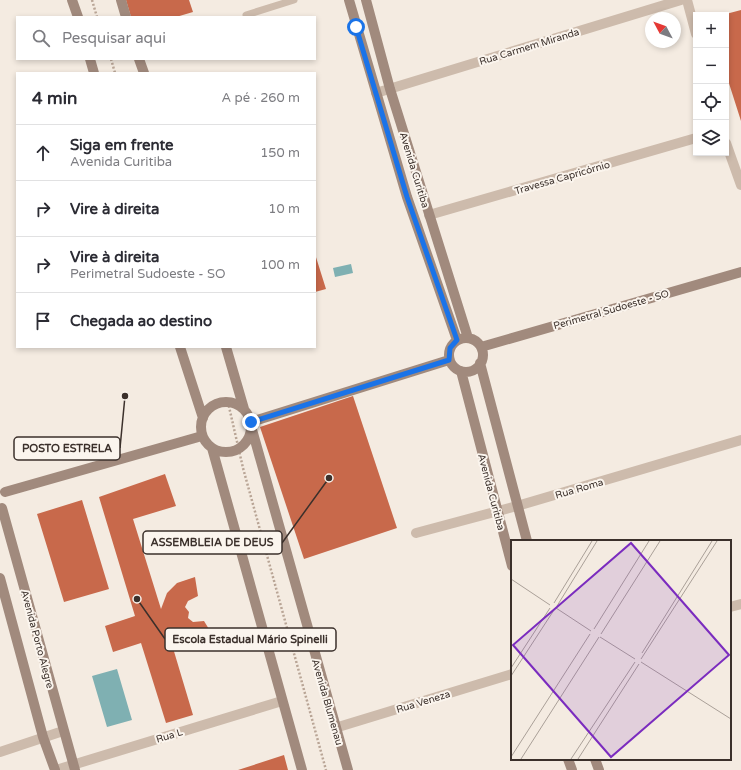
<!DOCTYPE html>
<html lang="pt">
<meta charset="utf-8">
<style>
body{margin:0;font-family:"Varela Round",sans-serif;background:#f2f2f3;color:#2b2b33}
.controls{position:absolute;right:12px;top:12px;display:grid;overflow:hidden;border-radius:0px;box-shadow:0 2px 6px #0003}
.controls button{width:36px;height:36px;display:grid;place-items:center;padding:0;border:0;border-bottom:1px solid #e1e1e2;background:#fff;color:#2b2b33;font:20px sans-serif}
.compass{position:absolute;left:645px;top:12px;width:36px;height:36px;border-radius:50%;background:#fff;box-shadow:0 2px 6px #0003;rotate:311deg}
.stop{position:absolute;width:12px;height:12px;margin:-9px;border:3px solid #1a73e8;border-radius:50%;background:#fff}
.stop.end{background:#1a73e8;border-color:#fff;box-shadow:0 1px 4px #0008}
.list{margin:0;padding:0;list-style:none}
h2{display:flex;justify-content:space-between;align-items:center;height:52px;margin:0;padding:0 16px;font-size:17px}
h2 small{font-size:13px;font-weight:400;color:#7c7c81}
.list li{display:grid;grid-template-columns:26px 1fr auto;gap:12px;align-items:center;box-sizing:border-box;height:56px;padding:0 16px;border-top:1px solid #e1e1e2}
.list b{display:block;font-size:15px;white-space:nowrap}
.list p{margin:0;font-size:13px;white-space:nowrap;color:#7c7c81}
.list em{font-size:13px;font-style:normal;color:#7c7c81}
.icon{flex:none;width:22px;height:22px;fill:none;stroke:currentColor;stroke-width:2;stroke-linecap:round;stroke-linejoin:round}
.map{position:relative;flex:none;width:741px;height:770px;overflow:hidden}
.search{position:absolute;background:#fff;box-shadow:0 2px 6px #0003;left:16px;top:16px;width:300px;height:44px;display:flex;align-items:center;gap:10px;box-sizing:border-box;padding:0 14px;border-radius:0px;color:#7c7c81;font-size:15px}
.panel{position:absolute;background:#fff;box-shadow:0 2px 6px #0003;left:16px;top:72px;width:300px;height:276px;border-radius:0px}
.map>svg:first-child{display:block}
.water{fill:#7fb0b2}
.building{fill:#c8694b}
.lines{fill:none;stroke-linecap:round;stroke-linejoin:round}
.path{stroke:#b9a596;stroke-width:2.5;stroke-dasharray:2 2;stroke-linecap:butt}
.lane{stroke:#cdbbac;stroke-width:7}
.street{stroke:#cdbbac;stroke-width:10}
.secondary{stroke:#a18a7d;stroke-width:10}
.route{stroke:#1a73e8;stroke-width:5}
.labels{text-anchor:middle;stroke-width:4;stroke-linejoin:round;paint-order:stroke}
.street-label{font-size:10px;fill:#3b302b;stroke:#fbf5ee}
.inset-road{fill:none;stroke:#aaa098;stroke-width:1}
.view{fill:#7b2cbf;fill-opacity:0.15;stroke:#7b2cbf;stroke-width:2}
.inset-edge{fill:none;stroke:#3b302b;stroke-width:2}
.leader{fill:none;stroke:#3b302b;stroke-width:1.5}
.callout-dot{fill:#3b302b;stroke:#fbf5ee;stroke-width:1.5}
.callout{fill:#fbf5ee;stroke:#3b302b;stroke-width:1.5}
.callout-label{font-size:11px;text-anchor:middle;font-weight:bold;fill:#3b302b}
</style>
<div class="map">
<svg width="741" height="770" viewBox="0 0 741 770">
<rect width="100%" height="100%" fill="#f4ebe1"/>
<!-- water -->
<path class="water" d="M 351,264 L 353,273 L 335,277 L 333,268 Z
M 117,669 L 132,720 L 107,727 L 92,676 Z"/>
<!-- building -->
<path class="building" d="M 126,0 L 189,0 L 193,12 L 176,17 L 131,17 Z
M 741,10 L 741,121 L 726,74 L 726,14 Z
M 315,254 L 326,289 L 315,292 Z
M 353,396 L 397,528 L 304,559 L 260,427 Z
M 165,474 L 176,506 L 133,519 L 161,609 L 167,593 L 177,583 L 195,577 L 198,596 L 188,601 L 185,607 L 189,612 L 188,618 L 193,622 L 204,621 L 215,639 L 202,644 L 191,644 L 181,641 L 167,628 L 193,715 L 166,723 L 141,643 L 113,652 L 105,626 L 135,616 L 99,497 Z
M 82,500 L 109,589 L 64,602 L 37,514 Z
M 284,755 L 288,770 L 238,770 Z"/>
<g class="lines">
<!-- path -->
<path class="path" d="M 92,0 L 97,17
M 111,59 L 115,73
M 227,398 L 243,468 L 326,770"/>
<!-- lane -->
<path class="lane" d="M 246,15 L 294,0"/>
<!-- street -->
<path class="street" d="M 687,0 L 696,34
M 376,93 L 681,0
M 726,143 L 741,185
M 429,215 L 696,138
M 416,533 L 517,506 L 741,440
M 730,607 L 741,604
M 335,728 L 512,674
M 0,752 L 63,731
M 56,770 L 282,701"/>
<!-- secondary -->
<path class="secondary" d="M 72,0 L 78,17
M 121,0 L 126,17
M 349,0 L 407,197 L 457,340
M 366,0 L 390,89 L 468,338
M 90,59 L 94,73
M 139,59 L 144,73
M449 355a17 17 0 1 1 34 0a17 17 0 1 1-34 0Z
M 180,347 L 203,418
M 226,347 L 244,409
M 481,347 L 741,272
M 480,363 L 527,541
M 461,371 L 512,566
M201 427a25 25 0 1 1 50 0a25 25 0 1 1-50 0Z
M 251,422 L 449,360
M 251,426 L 348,770
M 212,448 L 302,770
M 5,492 L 202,436
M 2,508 L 75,770
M 0,578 L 43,737 L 55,770
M 568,759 L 572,770
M 595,759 L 599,770"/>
</g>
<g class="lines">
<!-- route -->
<path class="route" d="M 251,422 L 449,360 L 450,348 L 457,340 L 407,197 L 356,27"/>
</g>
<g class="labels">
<!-- street labels -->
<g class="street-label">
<text transform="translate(529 46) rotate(-17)" y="4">Rua Carmem Miranda</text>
<text transform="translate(415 170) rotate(73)" y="4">Avenida Curitiba</text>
<text transform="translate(562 177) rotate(-16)" y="4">Travessa Capricórnio</text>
<text transform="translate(611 309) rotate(-16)" y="4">Perimetral Sudoeste - SO</text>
<text transform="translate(579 488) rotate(-16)" y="4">Rua Roma</text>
<text transform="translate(492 492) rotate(75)" y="4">Avenida Curitiba</text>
<text transform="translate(38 639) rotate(75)" y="4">Avenida Porto Alegre</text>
<text transform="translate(423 701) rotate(-17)" y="4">Rua Veneza</text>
<text transform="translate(328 702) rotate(74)" y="4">Avenida Blumenau</text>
<text transform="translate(169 735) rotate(-17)" y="4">Rua L</text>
</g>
</g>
<!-- overview -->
<g transform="translate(511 540)">
<rect width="220" height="220" fill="#f4ebe1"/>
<path class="inset-road" d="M 0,39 L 39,65M 43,63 L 81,1M 46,66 L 86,1M 45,68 L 80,91M 83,89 L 138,1M 90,94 L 149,1M 89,97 L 124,119M 131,113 L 201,1M 130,119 L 206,1M 130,122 L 220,179M 0,128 L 39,68M 0,136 L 43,70M 0,217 L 79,94M 10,219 L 88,97M 60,219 L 124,122M 67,219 L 128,124"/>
<path class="view" d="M 120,3 L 218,115 L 100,217 L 2,105 Z"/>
<rect width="220" height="220" class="inset-edge"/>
</g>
<!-- callouts -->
<path class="leader" d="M125 396L120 448M329 478L282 543M137 599L165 639"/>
<g class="callout-dot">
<circle cx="125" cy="396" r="4"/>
<circle cx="329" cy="478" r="4"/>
<circle cx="137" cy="599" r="4"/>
</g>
<g class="callout">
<rect x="14" y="437" width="106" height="23" rx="4"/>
<rect x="143" y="531" width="139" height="23" rx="4"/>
<rect x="165" y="628" width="171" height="23" rx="4"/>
</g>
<g class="callout-label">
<text x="67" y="452">POSTO ESTRELA</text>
<text x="212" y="546">ASSEMBLEIA DE DEUS</text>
<text x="250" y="643">Escola Estadual Mário Spinelli</text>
</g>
</svg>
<div class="controls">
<button>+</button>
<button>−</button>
<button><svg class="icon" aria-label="locate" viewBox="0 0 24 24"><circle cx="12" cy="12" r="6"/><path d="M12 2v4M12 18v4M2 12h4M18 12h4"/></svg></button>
<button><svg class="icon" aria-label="layers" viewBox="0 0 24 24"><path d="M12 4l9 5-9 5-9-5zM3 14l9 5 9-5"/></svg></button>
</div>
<svg class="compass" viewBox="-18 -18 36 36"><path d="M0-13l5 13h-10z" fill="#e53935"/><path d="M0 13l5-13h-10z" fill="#7c7c81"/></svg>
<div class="stop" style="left:356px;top:27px"></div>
<div class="stop end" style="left:251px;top:422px"></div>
<div class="search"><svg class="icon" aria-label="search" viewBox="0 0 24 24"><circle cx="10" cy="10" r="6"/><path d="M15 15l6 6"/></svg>Pesquisar aqui</div>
<section class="panel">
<h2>4 min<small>A pé · 260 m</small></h2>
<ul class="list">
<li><svg class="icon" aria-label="ahead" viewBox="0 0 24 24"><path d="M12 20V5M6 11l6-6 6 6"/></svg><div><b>Siga em frente</b><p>Avenida Curitiba</p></div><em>150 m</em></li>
<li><svg class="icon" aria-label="right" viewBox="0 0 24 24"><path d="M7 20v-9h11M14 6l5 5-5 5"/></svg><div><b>Vire à direita</b></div><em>10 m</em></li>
<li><svg class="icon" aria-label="right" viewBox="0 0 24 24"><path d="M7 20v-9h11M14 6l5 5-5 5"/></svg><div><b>Vire à direita</b><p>Perimetral Sudoeste - SO</p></div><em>100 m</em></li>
<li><svg class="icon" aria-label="arrive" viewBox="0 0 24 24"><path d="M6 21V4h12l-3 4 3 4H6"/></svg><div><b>Chegada ao destino</b></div></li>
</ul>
</section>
</div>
